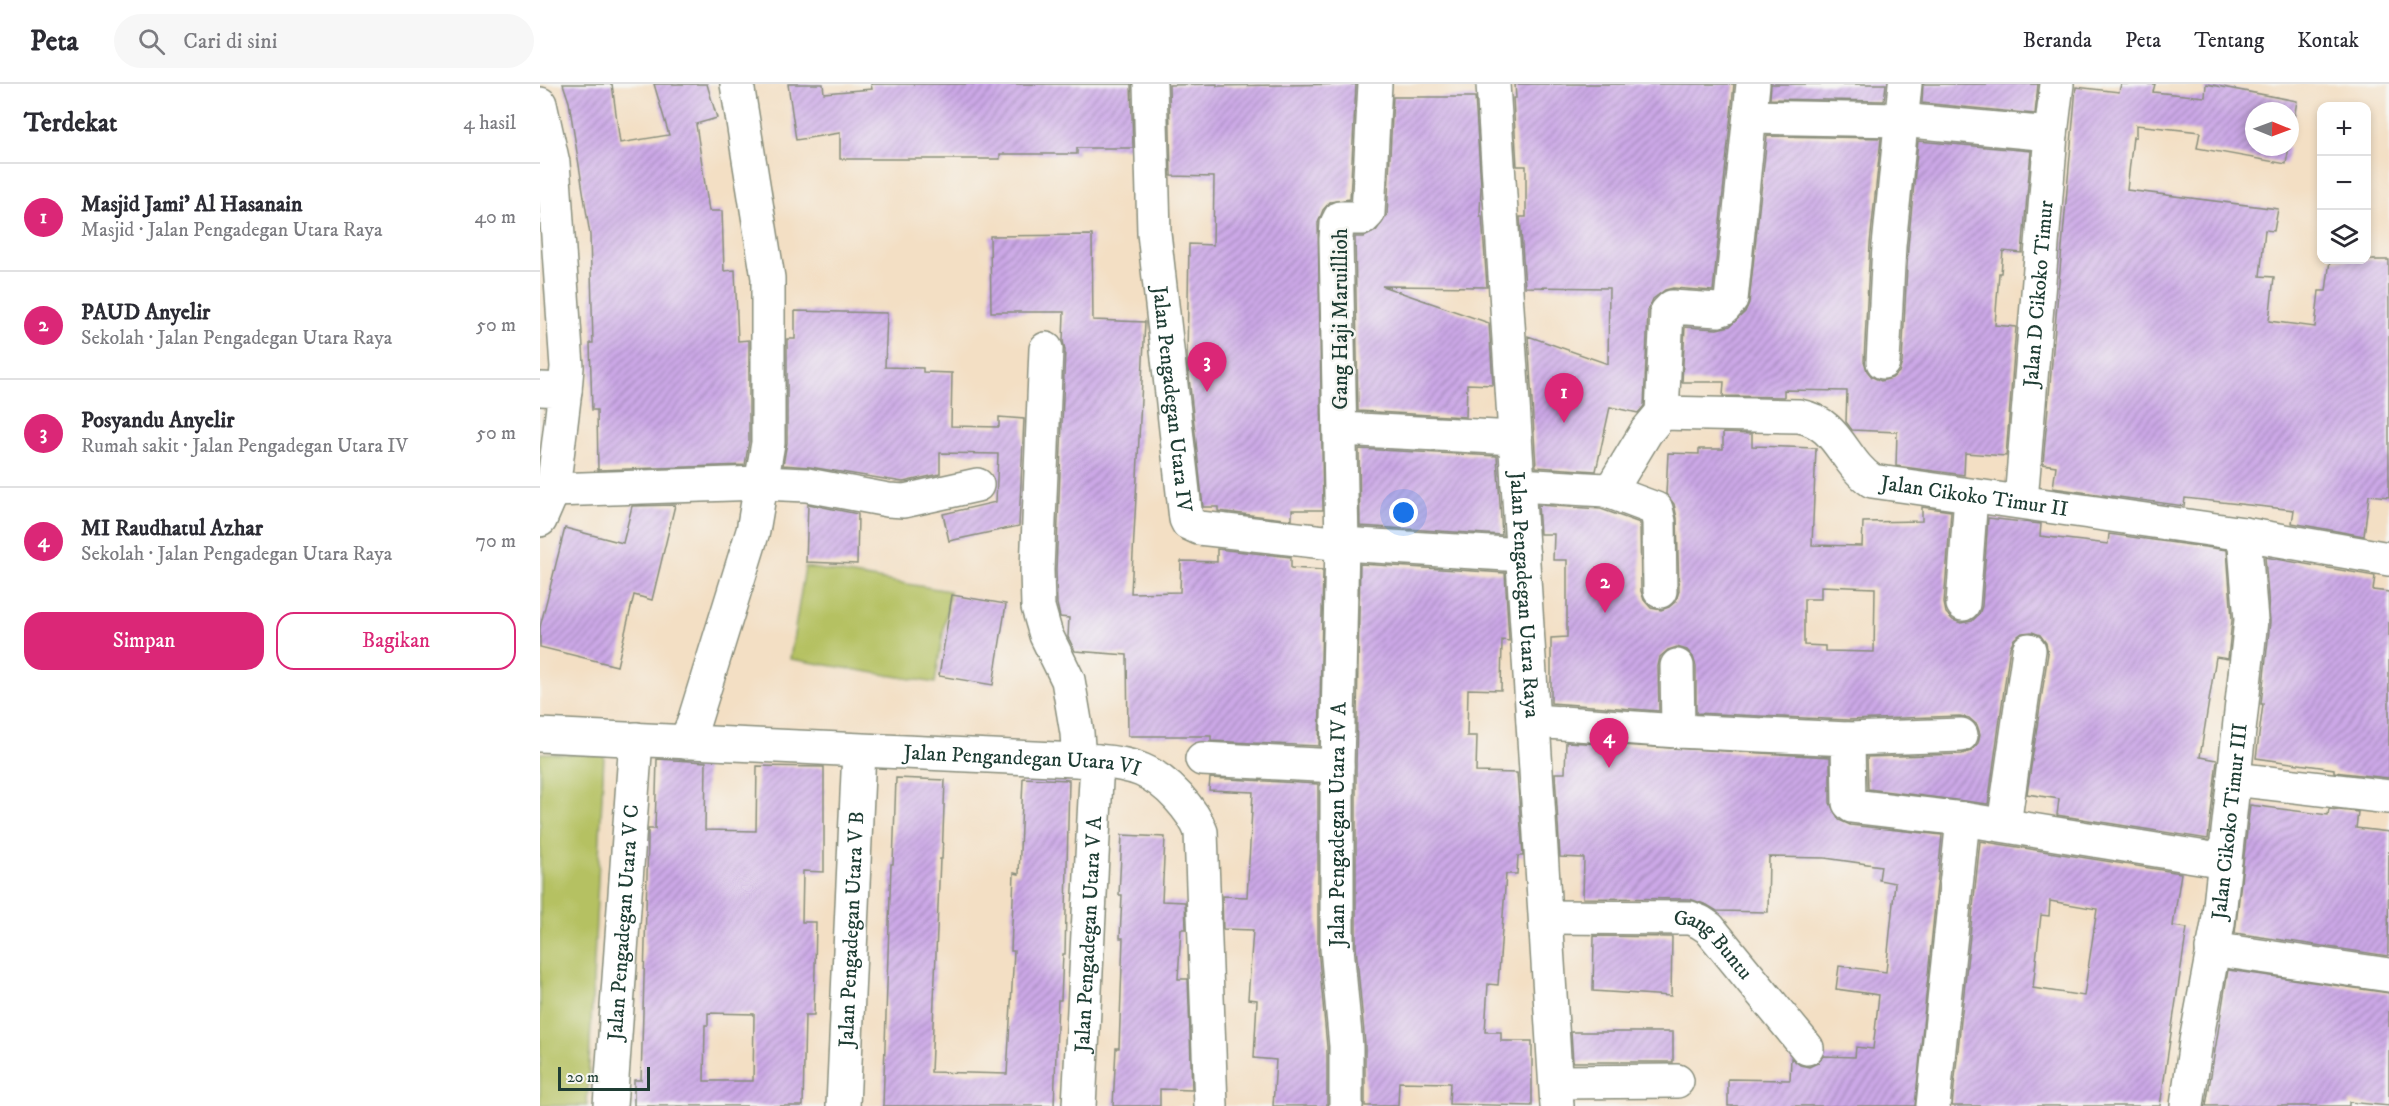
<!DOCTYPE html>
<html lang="id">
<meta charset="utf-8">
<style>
body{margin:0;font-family:"IM FELL DW Pica",serif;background:#f7f7f7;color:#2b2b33}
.controls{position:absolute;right:18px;top:18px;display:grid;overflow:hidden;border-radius:12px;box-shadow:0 3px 9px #0003}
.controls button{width:54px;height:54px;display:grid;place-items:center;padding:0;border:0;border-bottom:2px solid #e1e1e2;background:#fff;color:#2b2b33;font:30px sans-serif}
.compass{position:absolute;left:1705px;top:18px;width:54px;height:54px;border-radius:50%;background:#fff;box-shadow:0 3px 9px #0003;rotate:91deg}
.scale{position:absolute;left:18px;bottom:15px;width:92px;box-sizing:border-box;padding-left:6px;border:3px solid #1f3d34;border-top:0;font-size:16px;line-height:21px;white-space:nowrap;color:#1f3d34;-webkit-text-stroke:4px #f6f6f2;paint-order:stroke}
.you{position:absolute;left:864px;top:429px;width:21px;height:21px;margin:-15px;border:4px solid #fff;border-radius:50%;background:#1a73e8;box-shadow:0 0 0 9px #1a73e833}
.badge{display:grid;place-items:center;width:39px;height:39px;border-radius:50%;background:#db2777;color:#fff;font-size:20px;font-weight:700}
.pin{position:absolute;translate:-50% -50px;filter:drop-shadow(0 2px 3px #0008)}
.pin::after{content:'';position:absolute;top:32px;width:21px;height:18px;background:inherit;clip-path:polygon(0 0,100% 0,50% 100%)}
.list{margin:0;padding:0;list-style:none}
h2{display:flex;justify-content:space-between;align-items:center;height:78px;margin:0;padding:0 24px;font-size:26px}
h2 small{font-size:20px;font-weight:400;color:#7c7c81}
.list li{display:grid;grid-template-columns:39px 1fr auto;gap:18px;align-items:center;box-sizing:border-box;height:108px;padding:0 24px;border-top:2px solid #e1e1e2}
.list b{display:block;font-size:22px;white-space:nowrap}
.list p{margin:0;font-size:20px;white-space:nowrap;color:#7c7c81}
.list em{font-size:20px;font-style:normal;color:#7c7c81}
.actions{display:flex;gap:12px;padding:18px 24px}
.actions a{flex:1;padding:14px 0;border:2px solid #db2777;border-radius:18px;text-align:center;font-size:21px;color:#db2777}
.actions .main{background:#db2777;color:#fff}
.icon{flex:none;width:33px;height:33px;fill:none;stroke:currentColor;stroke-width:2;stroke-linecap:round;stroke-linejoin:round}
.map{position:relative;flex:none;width:1849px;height:1022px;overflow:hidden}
header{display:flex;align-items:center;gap:36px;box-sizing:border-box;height:84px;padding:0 30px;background:#fff;border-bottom:2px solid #e1e1e2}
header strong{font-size:28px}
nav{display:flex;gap:33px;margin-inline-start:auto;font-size:21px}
.search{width:420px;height:54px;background:#f7f7f7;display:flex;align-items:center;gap:15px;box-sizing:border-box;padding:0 21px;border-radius:33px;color:#7c7c81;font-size:22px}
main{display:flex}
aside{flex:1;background:#fff}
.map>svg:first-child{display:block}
.grass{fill:#b5c162;stroke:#6a7f4b;stroke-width:1.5}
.building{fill:url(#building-hatch);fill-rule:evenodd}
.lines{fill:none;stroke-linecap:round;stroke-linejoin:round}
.street-casing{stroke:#898e7c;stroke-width:36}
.secondary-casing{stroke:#898e7c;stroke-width:36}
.street{stroke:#fff;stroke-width:33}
.secondary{stroke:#fff;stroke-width:33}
.labels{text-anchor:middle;stroke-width:5;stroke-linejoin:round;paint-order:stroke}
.street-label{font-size:21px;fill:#1f3d34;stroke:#f6f6f2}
</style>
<header>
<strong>Peta</strong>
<div class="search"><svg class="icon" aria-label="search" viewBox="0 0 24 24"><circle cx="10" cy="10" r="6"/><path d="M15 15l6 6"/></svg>Cari di sini</div>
<nav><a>Beranda</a><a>Peta</a><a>Tentang</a><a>Kontak</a></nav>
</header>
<main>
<aside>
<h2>Terdekat<small>4 hasil</small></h2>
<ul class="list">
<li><span class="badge">1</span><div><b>Masjid Jami' Al Hasanain</b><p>Masjid · Jalan Pengadegan Utara Raya</p></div><em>40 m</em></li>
<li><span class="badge">2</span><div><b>PAUD Anyelir</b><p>Sekolah · Jalan Pengadegan Utara Raya</p></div><em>50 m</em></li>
<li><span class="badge">3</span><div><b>Posyandu Anyelir</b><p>Rumah sakit · Jalan Pengadegan Utara IV</p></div><em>50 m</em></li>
<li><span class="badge">4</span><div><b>MI Raudhatul Azhar</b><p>Sekolah · Jalan Pengadegan Utara Raya</p></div><em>70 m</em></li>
</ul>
<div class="actions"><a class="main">Simpan</a><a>Bagikan</a></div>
</aside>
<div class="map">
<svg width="1849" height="1022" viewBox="0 0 1849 1022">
<defs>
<pattern id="building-hatch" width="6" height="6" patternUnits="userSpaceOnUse" patternTransform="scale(1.5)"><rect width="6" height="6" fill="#cca8e7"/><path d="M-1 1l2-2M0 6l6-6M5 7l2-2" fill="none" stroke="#a58abc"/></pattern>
</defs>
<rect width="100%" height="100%" fill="#f6f6f2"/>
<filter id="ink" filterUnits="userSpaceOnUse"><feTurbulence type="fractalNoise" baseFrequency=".0167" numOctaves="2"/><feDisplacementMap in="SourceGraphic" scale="12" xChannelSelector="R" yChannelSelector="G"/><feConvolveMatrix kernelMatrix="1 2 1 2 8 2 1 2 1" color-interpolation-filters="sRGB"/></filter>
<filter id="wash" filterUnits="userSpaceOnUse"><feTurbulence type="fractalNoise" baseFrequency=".008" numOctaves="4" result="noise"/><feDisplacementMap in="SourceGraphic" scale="24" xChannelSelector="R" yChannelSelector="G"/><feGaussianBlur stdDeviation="1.35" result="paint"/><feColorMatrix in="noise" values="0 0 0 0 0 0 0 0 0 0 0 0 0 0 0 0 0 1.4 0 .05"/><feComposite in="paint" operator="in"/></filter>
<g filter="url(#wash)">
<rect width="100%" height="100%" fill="#f3dfc4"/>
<!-- grass -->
<path class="grass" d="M 265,483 L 410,507 L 395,599 L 250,575 Z
M 0,669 L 64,671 L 47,1022 L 0,1022 Z"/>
<g id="blocks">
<!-- building -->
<path class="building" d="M 23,0 L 72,0 L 80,59 L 129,51 L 114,0 L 167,0 L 177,34 L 156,40 L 169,127 L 182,127 L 184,187 L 195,186 L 198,257 L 209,256 L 209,357 L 205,381 L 58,386 L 57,326 L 52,326 L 50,259 L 53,259 L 50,151 L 29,18 Z
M 248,0 L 283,0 L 284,9 L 332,5 L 331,0 L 591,0 L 593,64 L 537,64 L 537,70 L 460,70 L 460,75 L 300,75 L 300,49 L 256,56 Z
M 677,0 L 677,2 L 816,0 L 810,115 L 790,118 L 783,126 L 778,139 L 783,426 L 752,426 L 752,436 L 678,427 L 678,423 L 663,423 L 647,274 L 649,160 L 673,161 L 674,93 L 631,92 L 629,1 Z
M 975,0 L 1194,0 L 1173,207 L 1133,204 L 1125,206 L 1113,215 L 1108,227 L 1104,322 L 1098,329 L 1070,323 L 1056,387 L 996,383 L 988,252 L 1068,280 L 1069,204 L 985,203 L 980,133 L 986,133 L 986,82 L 977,82 L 973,14 L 976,14 Z
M 1231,0 L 1346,0 L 1344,17 L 1230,15 Z
M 1383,0 L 1498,0 L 1495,30 L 1382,19 Z
M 1581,0 L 1615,0 L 1613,8 L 1665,13 L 1666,0 L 1757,17 L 1750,57 L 1750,27 L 1714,27 L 1714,63 L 1749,63 L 1746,80 L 1657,64 L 1660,48 L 1596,41 L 1596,53 L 1593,53 L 1587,106 L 1738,125 L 1734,147 L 1725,146 L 1720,192 L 1734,193 L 1729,237 L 1775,243 L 1779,207 L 1786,207 L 1790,176 L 1849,176 L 1849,413 L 1829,411 L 1824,452 L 1752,439 L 1754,426 L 1645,414 L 1644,422 L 1513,404 L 1516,382 L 1503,380 L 1536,3 L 1579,8 Z
M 853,13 L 935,13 L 941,102 L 940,132 L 942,132 L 947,203 L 842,202 L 949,239 L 953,301 L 927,300 L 926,333 L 818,327 L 815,153 L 824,153 L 836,147 L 847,131 Z
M 1227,52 L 1341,54 L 1330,160 L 1324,277 L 1327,287 L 1332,293 L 1341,297 L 1352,294 L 1359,288 L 1362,279 L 1368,163 L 1378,57 L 1491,67 L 1482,169 L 1463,167 L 1461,189 L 1459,189 L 1455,241 L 1476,243 L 1466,372 L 1425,369 L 1424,391 L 1356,382 L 1357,348 L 1312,346 L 1306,338 L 1307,307 L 1244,306 L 1244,313 L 1183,312 L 1184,298 L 1142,298 L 1145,243 L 1177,245 L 1190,242 L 1205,228 L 1209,219 Z
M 552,151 L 553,236 L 605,238 L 591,509 L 640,508 L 641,477 L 677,478 L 677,465 L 751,473 L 751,484 L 783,486 L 779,662 L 671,657 L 671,652 L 588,652 L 587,571 L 535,567 L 528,553 L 529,534 L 520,533 L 517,520 L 516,486 L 525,266 L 523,257 L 524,228 L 451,228 L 450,152 Z
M 255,227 L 347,229 L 345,283 L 383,284 L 383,288 L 412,289 L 411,342 L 459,343 L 459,333 L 484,335 L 479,442 L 409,457 L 403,430 L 456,418 L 458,370 L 400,369 L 400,390 L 363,398 L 270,383 L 243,381 L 247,359 L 247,255 L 255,255 Z
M 1183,349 L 1212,350 L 1212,362 L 1276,364 L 1272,461 L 1322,462 L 1323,438 L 1382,437 L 1382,423 L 1411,427 L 1404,519 L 1406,529 L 1413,536 L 1421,539 L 1432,537 L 1439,530 L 1442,522 L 1448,434 L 1501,440 L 1500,452 L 1568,460 L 1569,450 L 1687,466 L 1692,536 L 1688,575 L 1676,573 L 1660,673 L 1677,676 L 1668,755 L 1517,731 L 1519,715 L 1487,710 L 1508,569 L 1506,559 L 1500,551 L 1492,548 L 1482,549 L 1474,555 L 1470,563 L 1448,720 L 1328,705 L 1327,673 L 1422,670 L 1431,667 L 1438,659 L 1440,650 L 1437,641 L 1429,634 L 1420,632 L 1308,636 L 1156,629 L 1156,582 L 1153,573 L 1147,566 L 1137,563 L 1128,566 L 1120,573 L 1118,582 L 1119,627 L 1011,619 L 1011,554 L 1027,553 L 1027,476 L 1013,476 L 1014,450 L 1000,450 L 998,421 L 1061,425 L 1100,439 L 1101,507 L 1104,516 L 1111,524 L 1121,526 L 1129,523 L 1136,517 L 1139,507 L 1137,434 L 1134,420 L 1126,410 L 1128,369 L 1159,370 L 1159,365 L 1183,365 ZM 1281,502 L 1335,504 L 1334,568 L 1285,567 L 1285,562 L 1264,561 L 1264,515 L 1281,515 Z
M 819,365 L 957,372 L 962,451 L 820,442 Z
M 268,420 L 318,430 L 317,480 L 266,478 Z
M 135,421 L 112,516 L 94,511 L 77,582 L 0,563 L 0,543 L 25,444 L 83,459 L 92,422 Z
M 1725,473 L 1835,492 L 1833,506 L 1849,508 L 1849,694 L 1794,688 L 1794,685 L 1716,674 L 1723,620 L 1721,620 L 1730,538 Z
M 820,480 L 965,489 L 969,557 L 962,556 L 961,606 L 928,605 L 927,652 L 937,652 L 936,688 L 977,689 L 983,772 L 978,772 L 977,790 L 966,790 L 958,901 L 948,900 L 945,948 L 961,948 L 961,957 L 992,957 L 992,1022 L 909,1020 L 910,999 L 859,998 L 858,1022 L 825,1022 L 825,960 L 816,863 L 816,682 Z
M 412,511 L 466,520 L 453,601 L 399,592 Z
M 1026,658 L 1290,673 L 1290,719 L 1299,736 L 1310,741 L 1402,751 L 1375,1022 L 1188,1022 L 1188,995 L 1250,996 L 1251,974 L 1260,981 L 1269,983 L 1278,979 L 1283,972 L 1315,973 L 1316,963 L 1333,965 L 1339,911 L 1296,905 L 1299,882 L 1346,888 L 1355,799 L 1339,796 L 1341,782 L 1285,774 L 1229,773 L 1228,828 L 1177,827 L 1167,821 L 1150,815 L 1043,814 L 1044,774 L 1020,773 L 1015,689 L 1025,689 Z
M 117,675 L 166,678 L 165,746 L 216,747 L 217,682 L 284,683 L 284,788 L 263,787 L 262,838 L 276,838 L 274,931 L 265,931 L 263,1022 L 94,1022 L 94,996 L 101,996 L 108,757 L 108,745 L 115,745 ZM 168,929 L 214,930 L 213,997 L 164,997 L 165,941 L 168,941 Z
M 356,694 L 405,696 L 402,775 L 400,775 L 391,988 L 467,990 L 474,867 L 471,867 L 474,789 L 479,790 L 483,694 L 529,696 L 525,870 L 523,870 L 521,916 L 518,916 L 514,1022 L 343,1022 L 351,780 L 353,780 Z
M 670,694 L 778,700 L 778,864 L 787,963 L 787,1022 L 733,1022 L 736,976 L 714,974 L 717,916 L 708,915 L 713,846 L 683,845 L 682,812 L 707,813 L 713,708 L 669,706 Z
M 1710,721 L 1788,731 L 1789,725 L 1818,728 L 1816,744 L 1849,748 L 1848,872 L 1695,849 Z
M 582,751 L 625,753 L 622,817 L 645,818 L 646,845 L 641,845 L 638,895 L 648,895 L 652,1006 L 620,1005 L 620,1022 L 573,1022 L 576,964 L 579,964 L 583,854 L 580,854 L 582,811 L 579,811 Z
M 1440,757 L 1641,789 L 1633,842 L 1647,844 L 1620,1022 L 1412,1022 ZM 1510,817 L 1557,825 L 1544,912 L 1493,904 L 1501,831 L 1509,832 Z
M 1054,852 L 1132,853 L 1131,912 L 1053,907 Z
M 1688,886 L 1849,909 L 1849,1022 L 1809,1018 L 1809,1022 L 1666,1022 Z
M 1031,948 L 1133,948 L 1133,978 L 1033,978 Z"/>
</g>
</g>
<g filter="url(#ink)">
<use href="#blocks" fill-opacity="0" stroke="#898e7c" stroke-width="1.5"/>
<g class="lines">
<defs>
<g id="street">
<path id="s1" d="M 610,0 L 614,149 L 646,435 L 648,439 L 659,444 L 802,460 L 983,471"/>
<path d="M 0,20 L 13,79 L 27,283 L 25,306"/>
<path d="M 1211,33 L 1360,36 L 1511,50"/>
<path d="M 506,265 L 497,486 L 498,523 L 506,551 L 528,596 L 537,649 L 539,676"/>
<path d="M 1343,278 L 1349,162 L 1365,0"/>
<path d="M 1122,329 L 1127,228 L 1132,223 L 1178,226 L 1184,224 L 1191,216 L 1213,0"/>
<path d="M 800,345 L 975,354"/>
<path id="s2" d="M 978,401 L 1065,406 L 1074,401 L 1106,348 L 1122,329 L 1259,332 C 1299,339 1302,377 1332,397 L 1704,450 L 1849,475"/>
<path d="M 13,406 L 221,399 L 267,401 L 348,416 L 364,417 L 437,401"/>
<path d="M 1065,406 L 1116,425 L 1119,438 L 1120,507"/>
<path id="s3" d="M 1481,417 L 1511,50 L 1517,0"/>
<path d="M 1423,520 L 1431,412"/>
<path d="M 1137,582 L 1138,647"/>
<path d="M 993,637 L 1138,647 L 1308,655 L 1309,719 L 1312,722 L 1423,735"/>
<path id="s4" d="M 0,651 L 557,677 C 593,680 613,686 638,713 C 648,724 656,734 661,748 L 671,1022"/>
<path d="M 1308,655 L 1421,651"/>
<path d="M 145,658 L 153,641 L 213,447 L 228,359 L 228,194 L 197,0"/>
<path d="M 662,675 L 797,682"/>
<path d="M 1694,695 L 1849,713"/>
<path d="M 1464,741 L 1489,566"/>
<path id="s5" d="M 1006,833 L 1150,834 L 1160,838 L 1169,844 L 1267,964"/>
<path d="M 1672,865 L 1849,891"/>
<path d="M 1016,998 L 1137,997"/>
<path id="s6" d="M 70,1022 L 96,655"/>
<path id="s7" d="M 303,1022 L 319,667"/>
<path id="s8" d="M 539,1022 L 557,677"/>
<path id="s9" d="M 806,1022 L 806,962 L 797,864 L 797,682 L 802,460 L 796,155 L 797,140 L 800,134 L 823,134 L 828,129 L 835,0"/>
<path d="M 1393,1022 L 1423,735 L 1685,777"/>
<path id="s10" d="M 1647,1022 L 1656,957 L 1678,840 L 1711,536 L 1704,450"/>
</g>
<g id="secondary">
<path id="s11" d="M 953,0 L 1017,1022"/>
<path d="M 0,305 L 25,306 L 13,406 L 0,436"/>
</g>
</defs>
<!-- street casing -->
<use href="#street" class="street-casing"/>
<!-- secondary casing -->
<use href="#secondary" class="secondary-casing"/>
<!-- street -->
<use href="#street" class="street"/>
<!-- secondary -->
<use href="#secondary" class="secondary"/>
</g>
</g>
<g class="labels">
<!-- street labels -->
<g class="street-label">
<text dy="7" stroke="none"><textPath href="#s3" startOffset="208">Jalan D Cikoko Timur</textPath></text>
<text transform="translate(800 235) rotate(-90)" y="7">Gang Haji Maruillioh</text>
<text dy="7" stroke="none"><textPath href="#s1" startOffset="316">Jalan Pengadegan Utara IV</textPath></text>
<text dy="7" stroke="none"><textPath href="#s2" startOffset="525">Jalan Cikoko Timur II</textPath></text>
<text dy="7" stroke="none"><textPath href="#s11" startOffset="512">Jalan Pengadegan Utara Raya</textPath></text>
<text dy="7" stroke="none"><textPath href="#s4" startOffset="483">Jalan Pengandegan Utara VI</textPath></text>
<text dy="7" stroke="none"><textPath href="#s10" startOffset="288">Jalan Cikoko Timur III</textPath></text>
<text dy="7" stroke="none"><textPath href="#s9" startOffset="282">Jalan Pengadegan Utara IV A</textPath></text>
<text dy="7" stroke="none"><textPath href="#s6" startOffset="184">Jalan Pengadegan Utara V C</textPath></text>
<text dy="7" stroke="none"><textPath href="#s7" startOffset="177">Jalan Pengadegan Utara V B</textPath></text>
<text dy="7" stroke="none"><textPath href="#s8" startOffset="172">Jalan Pengadegan Utara V A</textPath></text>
<text dy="7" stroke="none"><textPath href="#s5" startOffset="178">Gang Buntu</textPath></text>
</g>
</g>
</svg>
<div class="controls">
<button>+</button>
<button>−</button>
<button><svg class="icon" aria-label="layers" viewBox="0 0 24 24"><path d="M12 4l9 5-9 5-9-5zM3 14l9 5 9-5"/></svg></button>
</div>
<svg class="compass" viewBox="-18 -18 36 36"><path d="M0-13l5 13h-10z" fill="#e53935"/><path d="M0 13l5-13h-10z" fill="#7c7c81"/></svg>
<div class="scale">20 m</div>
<div class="you"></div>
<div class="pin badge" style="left:1024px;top:339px">1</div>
<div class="pin badge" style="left:1065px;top:529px">2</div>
<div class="pin badge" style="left:667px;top:308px">3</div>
<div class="pin badge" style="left:1069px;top:684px">4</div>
</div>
</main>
